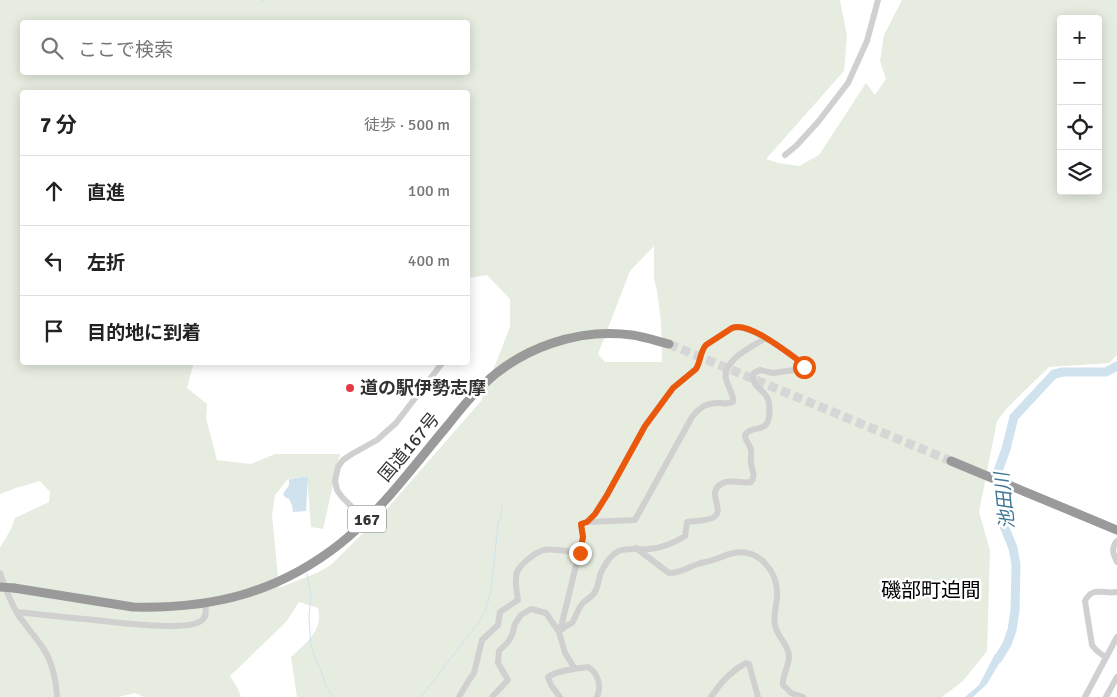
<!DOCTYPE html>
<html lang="ja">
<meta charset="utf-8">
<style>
body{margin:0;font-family:Signika,"Noto Sans JP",sans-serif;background:#f2f2f2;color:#222}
.controls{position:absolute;right:15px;top:15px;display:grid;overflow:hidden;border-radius:5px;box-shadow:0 2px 12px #0003}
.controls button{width:45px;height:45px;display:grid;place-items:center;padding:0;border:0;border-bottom:1px solid #e0e0e0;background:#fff;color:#222;font:25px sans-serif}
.stop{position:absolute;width:15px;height:15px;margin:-11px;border:4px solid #ea580c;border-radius:50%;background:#fff}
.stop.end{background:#ea580c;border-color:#fff;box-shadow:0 1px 5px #0008}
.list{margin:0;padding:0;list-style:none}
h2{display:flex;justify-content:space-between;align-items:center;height:65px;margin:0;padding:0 20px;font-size:21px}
h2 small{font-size:16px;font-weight:400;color:#767676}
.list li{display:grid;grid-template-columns:32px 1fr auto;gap:15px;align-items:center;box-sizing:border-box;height:70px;padding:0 20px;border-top:1px solid #e0e0e0}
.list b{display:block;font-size:19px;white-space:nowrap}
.list em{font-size:16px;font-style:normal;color:#767676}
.icon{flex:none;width:28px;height:28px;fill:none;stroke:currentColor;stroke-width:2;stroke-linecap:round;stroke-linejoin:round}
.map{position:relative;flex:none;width:1117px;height:697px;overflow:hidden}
.search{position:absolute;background:#fff;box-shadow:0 2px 12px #0003;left:20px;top:20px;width:450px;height:55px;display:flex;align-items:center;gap:12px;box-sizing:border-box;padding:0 18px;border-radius:5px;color:#767676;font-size:19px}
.panel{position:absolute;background:#fff;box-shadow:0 2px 12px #0003;left:20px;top:90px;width:450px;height:275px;border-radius:5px}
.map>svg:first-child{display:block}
.green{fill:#e6ecdf;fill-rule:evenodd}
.water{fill:#cfe2ee}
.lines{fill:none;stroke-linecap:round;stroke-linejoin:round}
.stream{stroke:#cfe2ee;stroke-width:1}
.river{stroke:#cfe2ee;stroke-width:9}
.highway-tunnel{stroke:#d6d6d6;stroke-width:9;stroke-dasharray:9 4.5;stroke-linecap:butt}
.minor{stroke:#d0d0d0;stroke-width:6}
.highway{stroke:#9a9a9a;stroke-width:9}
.highway-bridge{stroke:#9a9a9a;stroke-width:9}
.route{stroke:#ea580c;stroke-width:6}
.poi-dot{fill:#e63946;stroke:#fff;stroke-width:2}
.labels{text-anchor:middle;stroke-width:5;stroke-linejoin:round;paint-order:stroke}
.shield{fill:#fff;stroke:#707070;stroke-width:1}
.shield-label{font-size:16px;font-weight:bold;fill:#333}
.poi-label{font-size:18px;font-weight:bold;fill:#333;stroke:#fff;text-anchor:start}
.street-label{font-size:18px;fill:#333;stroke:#fff}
.water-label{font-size:19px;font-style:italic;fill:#3f7597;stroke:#fff}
.quarter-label{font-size:20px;fill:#000;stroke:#fff}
</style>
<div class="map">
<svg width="1117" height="697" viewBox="0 0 1117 697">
<rect width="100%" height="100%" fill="#fff"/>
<!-- green -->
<path class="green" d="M 0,0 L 840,0 L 847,36 L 844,71 L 766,159 L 778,163 L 799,166 L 819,155 L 866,83 L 875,95 L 886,79 L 880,61 L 884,35 L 902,0 L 1117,0 L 1117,355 L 1109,363 L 1049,367 L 1008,407 L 997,421 L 979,512 L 990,550 L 987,651 L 963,681 L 942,697 L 297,697 L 291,657 C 305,644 324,630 318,608 L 299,602 L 286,622 L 230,676 L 238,689 L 241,697 L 144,697 L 135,693 L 118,697 L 0,697 L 0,548 L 11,529 L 15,518 L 49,502 L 50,492 L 40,481 L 16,488 L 0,494 ZM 1061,19 L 1098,19 L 1098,191 L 1061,191 ZM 22,22 L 468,22 L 468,72 L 22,72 ZM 22,92 L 468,92 L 468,278 L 487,275 L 510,299 L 510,327 L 481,401 L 385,511 L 332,564 L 319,572 L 279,588 L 272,515 L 275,495 L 288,479 L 307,476 L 311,527 L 323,529 L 340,454 L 275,454 L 251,464 L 217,460 L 206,418 L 207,404 L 187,388 L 194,362 L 22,362 ZM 654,246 L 654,278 L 657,291 L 661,322 L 662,362 L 605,362 L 598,354 L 630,271 Z"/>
<!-- water -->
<path class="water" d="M 308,476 L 306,511 L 293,512 L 292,505 L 289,499 L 285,497 L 283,494 L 289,485 L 289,479 Z
M 1002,649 L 1005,651 L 1004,655 L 987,684 L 973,697 L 965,697 L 979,685 L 995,654 L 1000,651 Z"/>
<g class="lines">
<!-- stream -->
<path class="stream" d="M 260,2 L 264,0
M 307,574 L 311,595 L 309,616 L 311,647 L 321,671 L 327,688 L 334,697
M 421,697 L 478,623 L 485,612 L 491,591 L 498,524 L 501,516 L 502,505"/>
<!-- river -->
<path class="river" d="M 998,659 L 1007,644 L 1012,630 L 1015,611 L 1016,565 L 1013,548 L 1002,521 L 1004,497 L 998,471 L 1006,449 L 1014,417 L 1054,374 L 1063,372 L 1106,372 L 1117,366"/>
<!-- highway-tunnel -->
<path class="highway-tunnel" d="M 669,344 L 951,461"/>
<!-- minor -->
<path class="minor" d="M 785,155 L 796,146 L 818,122 L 848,83 L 867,41 L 878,0
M 366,521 L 342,497 L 337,490 L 335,481 L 338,467 L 343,460 L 352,454 L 377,440 L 396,423 L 443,362
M 1117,541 C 1111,548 1113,554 1117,562
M 636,548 L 669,573 C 679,574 688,567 698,564 C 703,562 708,562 713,560 C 720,558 727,554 734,553 C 759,548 778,572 777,595 C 777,605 773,615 775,625 C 777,637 789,645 789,656 C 789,667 782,675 783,685 L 791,693 L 803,697
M 0,573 C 5,587 10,601 17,613 C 25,625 35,636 43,648 C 53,663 56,680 57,697
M 17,612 C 42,615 68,617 94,620 C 115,622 184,632 201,621 C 207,617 206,610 205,603
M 560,631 L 583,537 L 581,524 L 587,522 L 635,520 L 692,417 C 700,407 707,402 721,403 C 726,404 728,404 733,402 C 734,394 728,387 726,379 C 722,360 753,346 766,338
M 559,632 L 566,626 L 572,623 C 576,617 578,608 583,603 C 588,598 593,597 596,590 C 598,585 599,580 600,575 C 603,567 611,554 619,551 C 629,547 639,550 649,549 C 662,548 674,543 685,536 L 687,522 C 694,521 709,521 714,517 C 726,509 704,492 723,483 C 731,479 742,484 751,482 C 756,475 752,471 751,463 C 750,458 752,454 751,450 C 750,444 745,441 745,435 C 750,426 764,432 768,421 C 770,416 770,402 767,397 C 761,387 751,387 754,373 L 760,370 L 773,373 L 802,369 L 804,367 L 804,365 C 792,354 748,322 732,328 L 706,345 C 700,352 701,361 696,369 L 673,388 L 645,426 L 607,495 L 595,514 L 587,522
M 1106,658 L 1096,650 L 1092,645 L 1085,601 C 1093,585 1104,595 1117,592
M 459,697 L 469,680 L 474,673 L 482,640 L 498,625 L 500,612 L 518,600 C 517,592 514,581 517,572 C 521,564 535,552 544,550 C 552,548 571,552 580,553
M 492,697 L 508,680 L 498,663 L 499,651 L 508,642 L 512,635 L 515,624 L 521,615 L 531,609 L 546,613 L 559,632 L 565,653 L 575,669
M 560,697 L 551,685 L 548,677 C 558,670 575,669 588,667 C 598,673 602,686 597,697
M 711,697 C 720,683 731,671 746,663 L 749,664 L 758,697
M 1085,697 L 1117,637
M 1106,697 L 1117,677"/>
<!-- highway -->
<path class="highway" d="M 951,461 L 1117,530
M 14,588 L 133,607 C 212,609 278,593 341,543 C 383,509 414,465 448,425 C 459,411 470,397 483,385 C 522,347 579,328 632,335 C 645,337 657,341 669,344"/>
<!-- highway-bridge -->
<path class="highway-bridge" d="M 0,587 L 14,588"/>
</g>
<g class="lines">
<!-- route -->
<path class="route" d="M 580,553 L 583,537 L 581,524 L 587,522 L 595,514 L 607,495 L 645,426 L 673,388 L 696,369 C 701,361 700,351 706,345 L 732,328 C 749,321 788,353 802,363 L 804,367"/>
</g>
<!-- markers -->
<circle class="poi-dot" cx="350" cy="388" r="5"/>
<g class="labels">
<!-- shield labels -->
<rect class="shield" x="348" y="505.5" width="38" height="27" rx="4"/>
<g class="shield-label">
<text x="367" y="525">167</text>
</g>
<!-- poi labels -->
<g class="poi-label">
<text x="360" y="394">道の駅伊勢志摩</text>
</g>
<!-- street labels -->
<g class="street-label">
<text transform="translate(409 447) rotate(-50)" y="6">国道167号</text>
</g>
<!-- water labels -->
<g class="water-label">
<text transform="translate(1004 501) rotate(-96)" y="7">池田川</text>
</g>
<!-- quarter labels -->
<g class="quarter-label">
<text x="931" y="597">磯部町迫間</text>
</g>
</g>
</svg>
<div class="controls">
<button>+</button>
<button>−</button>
<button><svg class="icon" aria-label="locate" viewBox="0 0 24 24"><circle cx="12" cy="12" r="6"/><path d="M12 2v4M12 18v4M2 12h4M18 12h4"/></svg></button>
<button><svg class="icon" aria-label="layers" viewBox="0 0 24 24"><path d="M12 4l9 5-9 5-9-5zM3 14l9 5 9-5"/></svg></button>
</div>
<div class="stop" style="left:804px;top:367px"></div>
<div class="stop end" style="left:580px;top:553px"></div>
<div class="search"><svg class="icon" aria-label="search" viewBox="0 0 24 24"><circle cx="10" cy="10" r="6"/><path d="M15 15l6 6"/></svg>ここで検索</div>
<section class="panel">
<h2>7 分<small>徒歩 · 500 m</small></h2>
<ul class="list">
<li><svg class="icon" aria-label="ahead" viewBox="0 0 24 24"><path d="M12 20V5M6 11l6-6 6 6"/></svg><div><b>直進</b></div><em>100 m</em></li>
<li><svg class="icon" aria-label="left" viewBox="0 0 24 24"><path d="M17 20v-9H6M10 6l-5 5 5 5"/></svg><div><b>左折</b></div><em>400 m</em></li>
<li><svg class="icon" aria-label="arrive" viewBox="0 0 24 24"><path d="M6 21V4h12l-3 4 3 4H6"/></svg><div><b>目的地に到着</b></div></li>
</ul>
</section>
</div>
